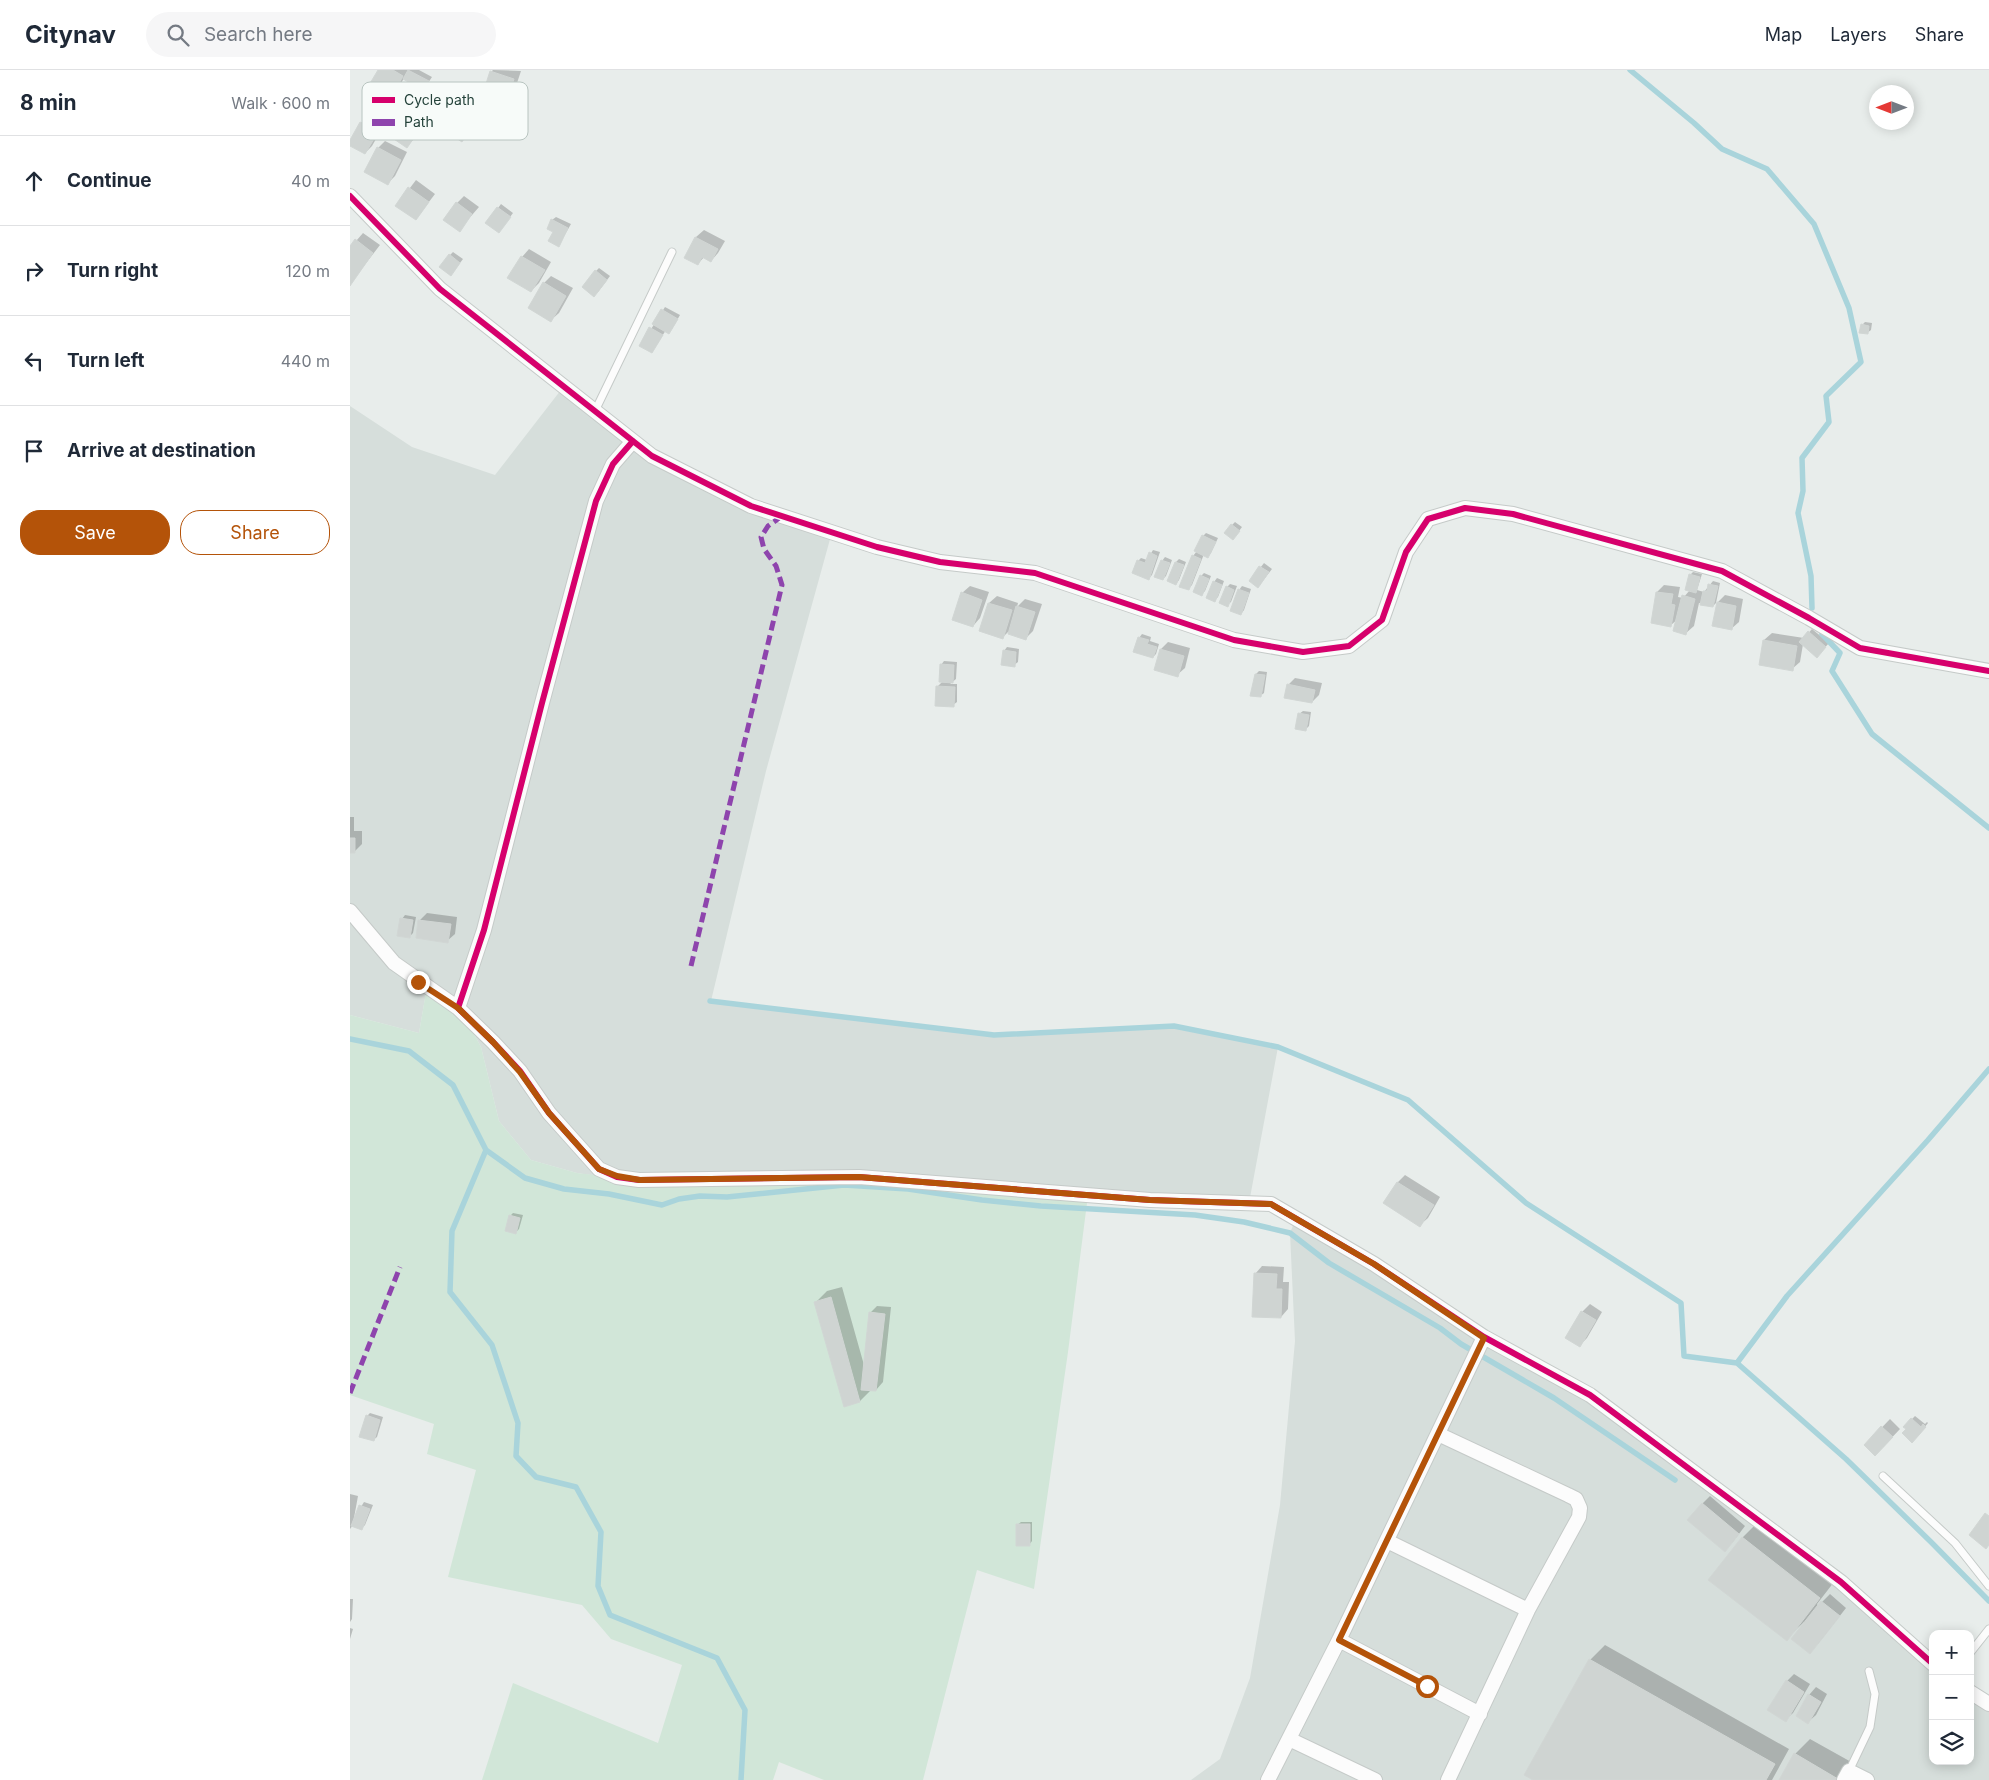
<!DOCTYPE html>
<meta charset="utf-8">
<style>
body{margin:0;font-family:Inter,sans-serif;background:#f6f6f7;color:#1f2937}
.controls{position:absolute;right:15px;bottom:15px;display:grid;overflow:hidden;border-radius:10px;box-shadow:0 2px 12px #0003}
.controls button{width:45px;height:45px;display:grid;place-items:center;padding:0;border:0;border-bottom:1px solid #e0e1e3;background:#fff;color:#1f2937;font:25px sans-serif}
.compass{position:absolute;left:1519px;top:15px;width:45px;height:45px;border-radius:50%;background:#fff;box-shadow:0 2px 12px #0003;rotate:270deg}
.stop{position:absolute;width:15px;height:15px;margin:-11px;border:4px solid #b45309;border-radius:50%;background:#fff}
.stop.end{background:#b45309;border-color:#fff;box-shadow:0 1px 5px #0008}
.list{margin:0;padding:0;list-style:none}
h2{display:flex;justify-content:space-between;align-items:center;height:65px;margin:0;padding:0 20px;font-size:21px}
h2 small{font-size:16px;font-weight:400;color:#747a83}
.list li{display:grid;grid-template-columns:32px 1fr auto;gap:15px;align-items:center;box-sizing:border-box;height:90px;padding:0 20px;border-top:1px solid #e0e1e3}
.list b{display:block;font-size:19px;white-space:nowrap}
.list em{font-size:16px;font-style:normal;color:#747a83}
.actions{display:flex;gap:10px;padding:15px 20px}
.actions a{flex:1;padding:11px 0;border:1px solid #b45309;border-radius:20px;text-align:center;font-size:18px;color:#b45309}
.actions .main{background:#b45309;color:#fff}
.icon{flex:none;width:28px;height:28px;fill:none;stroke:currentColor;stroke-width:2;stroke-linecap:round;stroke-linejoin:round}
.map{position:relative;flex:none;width:1639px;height:1710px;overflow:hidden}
header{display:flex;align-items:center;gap:30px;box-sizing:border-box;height:70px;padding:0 25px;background:#fff;border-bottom:1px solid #e0e1e3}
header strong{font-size:24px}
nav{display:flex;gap:28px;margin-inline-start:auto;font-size:18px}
.search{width:350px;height:45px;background:#f6f6f7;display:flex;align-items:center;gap:12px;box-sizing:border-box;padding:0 18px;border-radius:28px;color:#747a83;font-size:19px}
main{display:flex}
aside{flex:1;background:#fff}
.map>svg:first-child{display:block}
.built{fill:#d6dedb}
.green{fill:#d1e6d8}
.shadow{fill:#0003}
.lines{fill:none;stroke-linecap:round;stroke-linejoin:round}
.stream{stroke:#a9d4db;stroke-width:5.5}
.building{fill:#cfd4d2;stroke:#d1d6d4}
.lane-casing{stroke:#c5cac8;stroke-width:9}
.street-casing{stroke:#c5cac8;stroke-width:16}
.lane{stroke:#fcfcfc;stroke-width:7}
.street{stroke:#fcfcfc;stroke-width:14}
.quiet{stroke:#8e44ad;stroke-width:5;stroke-dasharray:10 5;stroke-linecap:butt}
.cycleway-casing{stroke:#f7fbf9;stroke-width:9}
.cycleway{stroke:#d6006c;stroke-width:6}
.route{stroke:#b45309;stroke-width:6}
.key{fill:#f7fbf9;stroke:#b8c4c0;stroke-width:1}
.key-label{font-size:14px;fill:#24423a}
</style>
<header>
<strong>Citynav</strong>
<div class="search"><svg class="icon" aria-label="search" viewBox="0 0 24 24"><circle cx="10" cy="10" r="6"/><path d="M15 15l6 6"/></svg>Search here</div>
<nav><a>Map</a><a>Layers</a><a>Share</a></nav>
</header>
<main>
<aside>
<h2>8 min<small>Walk · 600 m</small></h2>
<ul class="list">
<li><svg class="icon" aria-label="ahead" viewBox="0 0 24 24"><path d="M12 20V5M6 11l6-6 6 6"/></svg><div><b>Continue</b></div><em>40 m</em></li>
<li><svg class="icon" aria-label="right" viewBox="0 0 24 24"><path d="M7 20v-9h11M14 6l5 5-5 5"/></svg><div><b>Turn right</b></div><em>120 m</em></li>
<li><svg class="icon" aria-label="left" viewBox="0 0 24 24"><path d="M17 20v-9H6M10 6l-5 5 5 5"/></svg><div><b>Turn left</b></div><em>440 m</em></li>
<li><svg class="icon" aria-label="arrive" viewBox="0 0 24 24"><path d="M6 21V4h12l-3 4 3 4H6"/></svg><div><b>Arrive at destination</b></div></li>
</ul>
<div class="actions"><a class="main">Save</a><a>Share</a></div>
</aside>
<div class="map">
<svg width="1639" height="1710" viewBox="0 0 1639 1710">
<rect width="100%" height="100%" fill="#e8edeb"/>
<!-- built -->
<path class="built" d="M 214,316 L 302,386 L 401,436 L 482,462 L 416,701 L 361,931 L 644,965 L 824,956 L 928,977 L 899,1133 L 303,1114 L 227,1103 L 181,1090 L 149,1051 L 131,977 L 124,964 L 78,911 L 69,963 L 0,945 L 0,336 L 62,377 L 145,405 Z
M 946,1148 L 1240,1325 L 1349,1405 L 1583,1594 L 1583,1691 L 1620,1691 L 1620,1622 L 1639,1634 L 1639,1710 L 841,1710 L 870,1689 L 900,1608 L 930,1435 L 945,1271 L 940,1163 Z"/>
<!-- green -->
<path class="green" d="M 78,910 L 124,964 L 131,977 L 149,1051 L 181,1090 L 227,1103 L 308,1112 L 509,1107 L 738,1125 L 718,1282 L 684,1519 L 627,1500 L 573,1710 L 474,1710 L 429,1692 L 423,1710 L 132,1710 L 163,1613 L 308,1673 L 332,1595 L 261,1569 L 232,1535 L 98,1507 L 126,1400 L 77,1384 L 84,1354 L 0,1325 L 0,945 L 69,963 Z"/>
<!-- shadow -->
<path class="shadow" d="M 29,0 L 69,0 L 82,7 L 74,19 L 54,8 L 48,19 L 41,26 Z
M 143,0 L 171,1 L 165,19 L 158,26 L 141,2 Z
M 66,35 L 80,45 L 64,69 L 57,76 L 59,43 Z
M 18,46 L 34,55 L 22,76 L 15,83 L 0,75 L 0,72 L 11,53 Z
M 35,71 L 57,82 L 45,106 L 38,113 L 28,78 Z
M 66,110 L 85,124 L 66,149 L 47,135 Z
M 114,126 L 129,137 L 109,160 L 107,133 Z
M 151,134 L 163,143 L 152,158 L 137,153 Z
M 206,147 L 221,154 L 209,175 L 202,150 Z
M 354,160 L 375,171 L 368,183 L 361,191 L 354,187 L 348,194 L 336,187 L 346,167 Z
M 13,163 L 30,175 L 0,214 L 0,178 Z
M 179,179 L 201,192 L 189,213 L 181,221 L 172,187 Z
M 103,182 L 113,189 L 104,201 L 100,185 Z
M 249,198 L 260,206 L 248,222 L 246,201 Z
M 201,206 L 223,218 L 209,243 L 201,250 L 194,213 Z
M 315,237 L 330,245 L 322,259 L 316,260 L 302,282 L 291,275 Z
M 1515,252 L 1522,253 L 1521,260 L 1517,263 L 1512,255 Z
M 885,452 L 892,457 L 886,465 L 882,455 Z
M 856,463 L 868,468 L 861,483 L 858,486 L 854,484 L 842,515 L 838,519 L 843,486 L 847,481 L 853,466 Z
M 803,480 L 810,482 L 802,505 L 799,508 L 788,491 L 791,488 L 797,490 Z
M 815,487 L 822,490 L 816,506 L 813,509 L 812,491 Z
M 829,489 L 836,492 L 829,510 L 826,514 L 819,511 L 826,492 Z
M 914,493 L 922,499 L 908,517 L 900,511 Z
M 1343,502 L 1352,504 L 1347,520 L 1354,522 L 1363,511 L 1370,513 L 1366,533 L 1363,536 L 1349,533 L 1344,556 L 1336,563 L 1328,549 L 1321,555 L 1307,522 L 1314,515 L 1330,517 L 1328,527 L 1333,528 L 1340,520 L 1340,505 Z
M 854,503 L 861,506 L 855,521 L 851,525 L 851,506 Z
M 867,508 L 874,511 L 868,527 L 865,530 L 864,512 Z
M 880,514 L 887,516 L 881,532 L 877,535 L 877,517 Z
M 620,516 L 639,522 L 630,548 L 623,556 L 612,523 Z
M 892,516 L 901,519 L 894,540 L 891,544 L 889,520 Z
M 1375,525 L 1393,529 L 1389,552 L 1381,559 L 1368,532 Z
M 647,526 L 668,533 L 667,537 L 675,529 L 692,534 L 683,561 L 676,568 L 658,562 L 653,567 L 631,561 L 639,533 Z
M 1462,559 L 1479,573 L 1470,583 L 1453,574 L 1450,592 L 1442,599 L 1414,570 L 1422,563 L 1454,568 Z
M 792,564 L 801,567 L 800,571 L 809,574 L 806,584 L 803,587 L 789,568 Z
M 818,572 L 840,578 L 835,598 L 827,605 L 805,599 L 811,579 Z
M 657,577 L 669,579 L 668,592 L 664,595 L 654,581 Z
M 594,591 L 607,592 L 606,609 L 600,614 L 607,614 L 607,632 L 603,635 L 587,617 L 593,611 L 591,595 Z
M 909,601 L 917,602 L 914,623 L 910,626 L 906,604 Z
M 945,608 L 972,613 L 969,625 L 962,632 L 938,615 Z
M 953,641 L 961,642 L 959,656 L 955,660 L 949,644 Z
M 0,747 L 4,747 L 4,761 L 12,761 L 12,774 L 4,782 L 0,783 Z
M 77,843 L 107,847 L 105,864 L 97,871 L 70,850 Z
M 55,845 L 66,847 L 63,863 L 60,866 L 52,849 Z
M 1055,1105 L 1090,1127 L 1078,1148 L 1070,1155 L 1035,1133 L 1048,1112 Z
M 163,1143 L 173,1145 L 169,1159 L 166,1162 L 160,1146 Z
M 912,1196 L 934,1197 L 933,1212 L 939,1212 L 938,1239 L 931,1247 L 905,1204 Z
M 492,1217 L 514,1295 L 520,1243 L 527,1236 L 541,1237 L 533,1312 L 526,1320 L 522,1319 L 510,1331 L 466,1232 L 477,1221 Z
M 1240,1234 L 1252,1242 L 1237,1268 L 1230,1275 L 1217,1268 L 1232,1242 Z
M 20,1343 L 33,1347 L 27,1367 L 23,1370 L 17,1346 Z
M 1565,1346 L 1575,1354 L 1577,1352 L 1578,1353 L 1566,1368 L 1562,1349 Z
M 1540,1349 L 1550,1359 L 1533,1377 L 1515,1375 Z
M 0,1424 L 8,1426 L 4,1448 L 14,1432 L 23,1435 L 15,1455 L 12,1458 L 3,1455 L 0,1459 Z
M 1360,1426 L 1395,1456 L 1382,1473 L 1352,1434 Z
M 671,1452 L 682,1452 L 682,1471 L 679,1475 L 667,1455 Z
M 1408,1452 L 1484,1512 L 1467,1534 L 1468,1536 L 1480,1524 L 1496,1538 L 1467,1575 L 1454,1552 L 1436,1569 L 1360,1510 L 1393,1467 Z
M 0,1529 L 3,1529 L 2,1549 L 0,1552 Z
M 0,1558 L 3,1559 L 0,1569 Z
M 1255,1575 L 1439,1679 L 1422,1710 L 1185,1710 L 1240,1590 Z
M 1444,1604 L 1460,1614 L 1443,1643 L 1435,1650 L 1437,1611 Z
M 1466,1617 L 1477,1624 L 1466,1645 L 1458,1652 L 1459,1625 Z
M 1460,1669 L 1503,1693 L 1493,1710 L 1430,1710 L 1445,1684 Z"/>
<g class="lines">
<!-- stream -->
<path class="stream" d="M 1280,0 L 1344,53 L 1372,79 L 1417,99 L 1464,154 L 1499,238 L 1511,292 L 1476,326 L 1479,352 L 1452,388 L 1453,421 L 1448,443 L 1461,506 L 1462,538
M 1472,564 L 1490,583 L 1482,601 L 1522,664 L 1639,758
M 360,931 L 644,965 L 824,956 L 928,977 L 1058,1030 L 1176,1133 L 1331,1233 L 1334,1286 L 1387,1293 L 1496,1389 L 1582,1473 L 1639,1531
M 0,969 L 59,981 L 103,1015 L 136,1080 L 102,1161 L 100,1222 L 142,1275 L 168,1353 L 166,1386 L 186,1407 L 226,1417 L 251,1462 L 248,1516 L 260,1545 L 367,1588 L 395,1640 L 391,1710
M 136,1080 L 175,1108 L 214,1119 L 259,1124 L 312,1135 L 329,1129 L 350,1126 L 377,1127 L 494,1115 L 558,1119 L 632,1130 L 691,1136 L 845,1145 L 894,1152 L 940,1163 L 979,1193 L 1090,1258 L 1111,1274 L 1204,1328 L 1325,1410
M 1387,1293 L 1437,1226 L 1578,1070 L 1639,999"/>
</g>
<!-- building -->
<path class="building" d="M 28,0 L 43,0 L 53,6 L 41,28 L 19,15 Z
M 58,0 L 79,11 L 74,21 L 53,9 Z
M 140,1 L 164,9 L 158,28 L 134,20 Z
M 101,38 L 124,52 L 112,72 L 89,57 Z
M 58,42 L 74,53 L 57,78 L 41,67 Z
M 10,52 L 28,62 L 15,84 L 0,76 L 0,70 Z
M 27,77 L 51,90 L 38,115 L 14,102 Z
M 58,117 L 79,132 L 66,150 L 45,136 Z
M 106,132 L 122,144 L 110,162 L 93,150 Z
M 147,137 L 161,147 L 149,163 L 135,153 Z
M 201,149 L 218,158 L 209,177 L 198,171 L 203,162 L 197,159 Z
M 345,167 L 368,179 L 361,192 L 352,187 L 348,195 L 334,188 Z
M 5,169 L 23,183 L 0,216 L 0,176 Z
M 99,184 L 110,193 L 101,206 L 89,197 Z
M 171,186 L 195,200 L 181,222 L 157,208 Z
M 245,200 L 257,210 L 244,227 L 232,217 Z
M 193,212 L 216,226 L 201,252 L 178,238 Z
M 311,239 L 328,249 L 319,264 L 302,254 Z
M 1511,254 L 1519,256 L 1518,264 L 1509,263 Z
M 299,257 L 313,265 L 302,283 L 289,276 Z
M 881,454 L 890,461 L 883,470 L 874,463 Z
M 852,465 L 866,472 L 858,488 L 844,481 Z
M 799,482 L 807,486 L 799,510 L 782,503 L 787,490 L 795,493 Z
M 842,485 L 851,489 L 839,520 L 829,517 Z
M 811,490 L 820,493 L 813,510 L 804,507 Z
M 825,492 L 834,495 L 826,515 L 817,511 Z
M 909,496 L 919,502 L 908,518 L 899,511 Z
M 1339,504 L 1350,507 L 1346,523 L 1335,520 Z
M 850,505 L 859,509 L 852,526 L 843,522 Z
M 863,511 L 872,515 L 865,532 L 856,528 Z
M 1358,514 L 1368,516 L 1363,537 L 1350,535 L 1353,521 L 1357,521 Z
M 876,516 L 884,520 L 878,537 L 869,533 Z
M 888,519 L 899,523 L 891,545 L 880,541 Z
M 611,522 L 632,530 L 623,557 L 602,550 Z
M 1306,522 L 1323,524 L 1321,534 L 1325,535 L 1321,557 L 1301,553 Z
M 1332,525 L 1345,529 L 1336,565 L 1323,561 Z
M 1367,532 L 1386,536 L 1382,560 L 1362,556 Z
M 638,533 L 662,540 L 653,569 L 629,561 Z
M 666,536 L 685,542 L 676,570 L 658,564 Z
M 1458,561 L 1476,577 L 1467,588 L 1449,572 Z
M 788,567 L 799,570 L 797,574 L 807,577 L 803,588 L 783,582 Z
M 1413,570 L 1447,576 L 1443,601 L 1409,595 Z
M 810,579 L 834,586 L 828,607 L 804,600 Z
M 653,580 L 666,582 L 665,597 L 651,595 Z
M 590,594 L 604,595 L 603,613 L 589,612 Z
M 905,604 L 915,605 L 911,627 L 900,626 Z
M 937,614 L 965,620 L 962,633 L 934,628 Z
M 586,616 L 605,617 L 604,637 L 585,636 Z
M 948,643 L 959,645 L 956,661 L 945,659 Z
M 0,768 L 5,768 L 5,783 L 0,783 Z
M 50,848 L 63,850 L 60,868 L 47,866 Z
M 68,850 L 101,854 L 98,873 L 66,868 Z
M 1047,1112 L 1084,1135 L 1070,1157 L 1033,1133 Z
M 159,1145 L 170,1148 L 166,1164 L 155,1161 Z
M 904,1203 L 927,1204 L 926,1219 L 932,1219 L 931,1248 L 902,1247 Z
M 481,1227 L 510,1332 L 494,1337 L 464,1232 Z
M 1231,1241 L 1246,1250 L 1230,1277 L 1215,1268 Z
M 519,1242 L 535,1244 L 526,1321 L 511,1320 Z
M 16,1345 L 30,1350 L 24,1371 L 9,1367 Z
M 1561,1348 L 1571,1357 L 1573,1354 L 1576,1357 L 1562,1373 L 1552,1363 L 1556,1359 L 1553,1357 Z
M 1531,1356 L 1543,1367 L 1525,1386 L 1514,1375 Z
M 1352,1433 L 1389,1464 L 1375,1482 L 1337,1450 Z
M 9,1435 L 20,1439 L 12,1460 L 1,1456 Z
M 1635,1443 L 1639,1446 L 1639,1475 L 1636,1479 L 1619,1465 Z
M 666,1454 L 680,1454 L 680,1476 L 666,1476 Z
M 1392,1467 L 1470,1528 L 1437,1571 L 1358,1510 Z
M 1471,1531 L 1490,1546 L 1460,1584 L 1441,1569 Z
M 1239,1589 L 1425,1694 L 1416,1710 L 1183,1710 L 1174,1705 Z
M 1436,1610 L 1454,1622 L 1436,1652 L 1417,1640 Z
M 1458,1624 L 1471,1632 L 1458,1654 L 1446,1646 Z
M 1444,1683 L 1488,1709 L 1488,1710 L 1429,1710 Z"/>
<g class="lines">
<defs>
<path id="lane" d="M 245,341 L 322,182
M 1533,1406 L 1605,1473 L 1639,1516
M 1620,1583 L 1639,1559
M 1499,1701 L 1520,1657 L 1525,1624 L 1519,1601"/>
<path id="street" d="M 0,126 L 90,219 L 302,386 L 401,436 L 527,477 L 590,492 L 685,503 L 884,570 L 953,582 L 999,576 L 1032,550 L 1056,482 L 1078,449 L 1115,438 L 1163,444 L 1372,501 L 1459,548 L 1510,578 L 1639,601
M 283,371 L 263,394 L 246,431 L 192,633 L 134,860 L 108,938 L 143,972 L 170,1001 L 199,1043 L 249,1099 L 267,1107 L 289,1110 L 509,1107 L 800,1130 L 921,1134 L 1024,1194 L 1134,1267 L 1240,1325 L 1491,1512 L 1583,1594
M 0,841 L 44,893 L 108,938
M 1088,1364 L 1218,1425 L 1226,1429 L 1230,1438 L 1229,1447 L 1178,1540 L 1098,1710
M 1037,1471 L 1178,1540
M 989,1570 L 1130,1644
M 1620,1622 L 1639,1634
M 939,1669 L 1025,1710
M 918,1710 L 989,1570 L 1134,1267
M 1494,1710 L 1499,1701 L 1517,1710"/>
</defs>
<!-- lane casing -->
<use href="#lane" class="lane-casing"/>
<!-- street casing -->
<use href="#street" class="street-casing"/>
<!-- lane -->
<use href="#lane" class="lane"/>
<!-- street -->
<use href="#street" class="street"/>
<!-- quiet -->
<path class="quiet" d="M 341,896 L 432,515 L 426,496 L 414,479 L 411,467 L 418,456 L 432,446
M 0,1323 L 50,1197"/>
<defs>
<path id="cycleway" d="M 0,126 L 90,219 L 302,386 L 401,436 L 527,477 L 590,492 L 685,503 L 884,570 L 953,582 L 999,576 L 1032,550 L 1056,482 L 1078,449 L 1115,438 L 1163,444 L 1372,501 L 1459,548 L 1510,578 L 1639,601
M 283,371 L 263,394 L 246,431 L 192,633 L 134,860 L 108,938 L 143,972 L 170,1001 L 199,1043 L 249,1099 L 267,1107 L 289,1110 L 509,1107 L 800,1130 L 921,1134 L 1024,1194 L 1134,1267 L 1240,1325 L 1491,1512 L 1583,1594"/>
</defs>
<!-- cycleway casing -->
<use href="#cycleway" class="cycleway-casing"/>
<!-- cycleway -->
<use href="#cycleway" class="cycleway"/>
</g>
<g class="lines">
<!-- route -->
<path class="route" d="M 68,912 L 108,938 L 143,972 L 170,1002 L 199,1043 L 249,1099 L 267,1106 L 290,1110 L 509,1107 L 800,1130 L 921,1134 L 1024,1194 L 1134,1268 L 989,1570 L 1077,1616"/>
</g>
<!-- legend -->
<rect x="12" y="12" width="166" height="58" rx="8" class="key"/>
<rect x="22" y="27" width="23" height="6" fill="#d6006c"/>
<rect x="22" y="49" width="23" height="7" fill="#8e44ad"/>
<g class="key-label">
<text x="54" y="35">Cycle path</text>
<text x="54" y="57">Path</text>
</g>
</svg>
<div class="controls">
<button>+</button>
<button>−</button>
<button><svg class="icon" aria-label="layers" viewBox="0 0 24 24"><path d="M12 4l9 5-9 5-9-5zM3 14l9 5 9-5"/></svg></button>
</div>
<svg class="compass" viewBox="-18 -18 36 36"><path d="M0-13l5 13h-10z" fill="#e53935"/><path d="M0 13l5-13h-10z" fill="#747a83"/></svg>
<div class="stop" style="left:1077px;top:1616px"></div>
<div class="stop end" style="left:68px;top:912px"></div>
</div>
</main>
